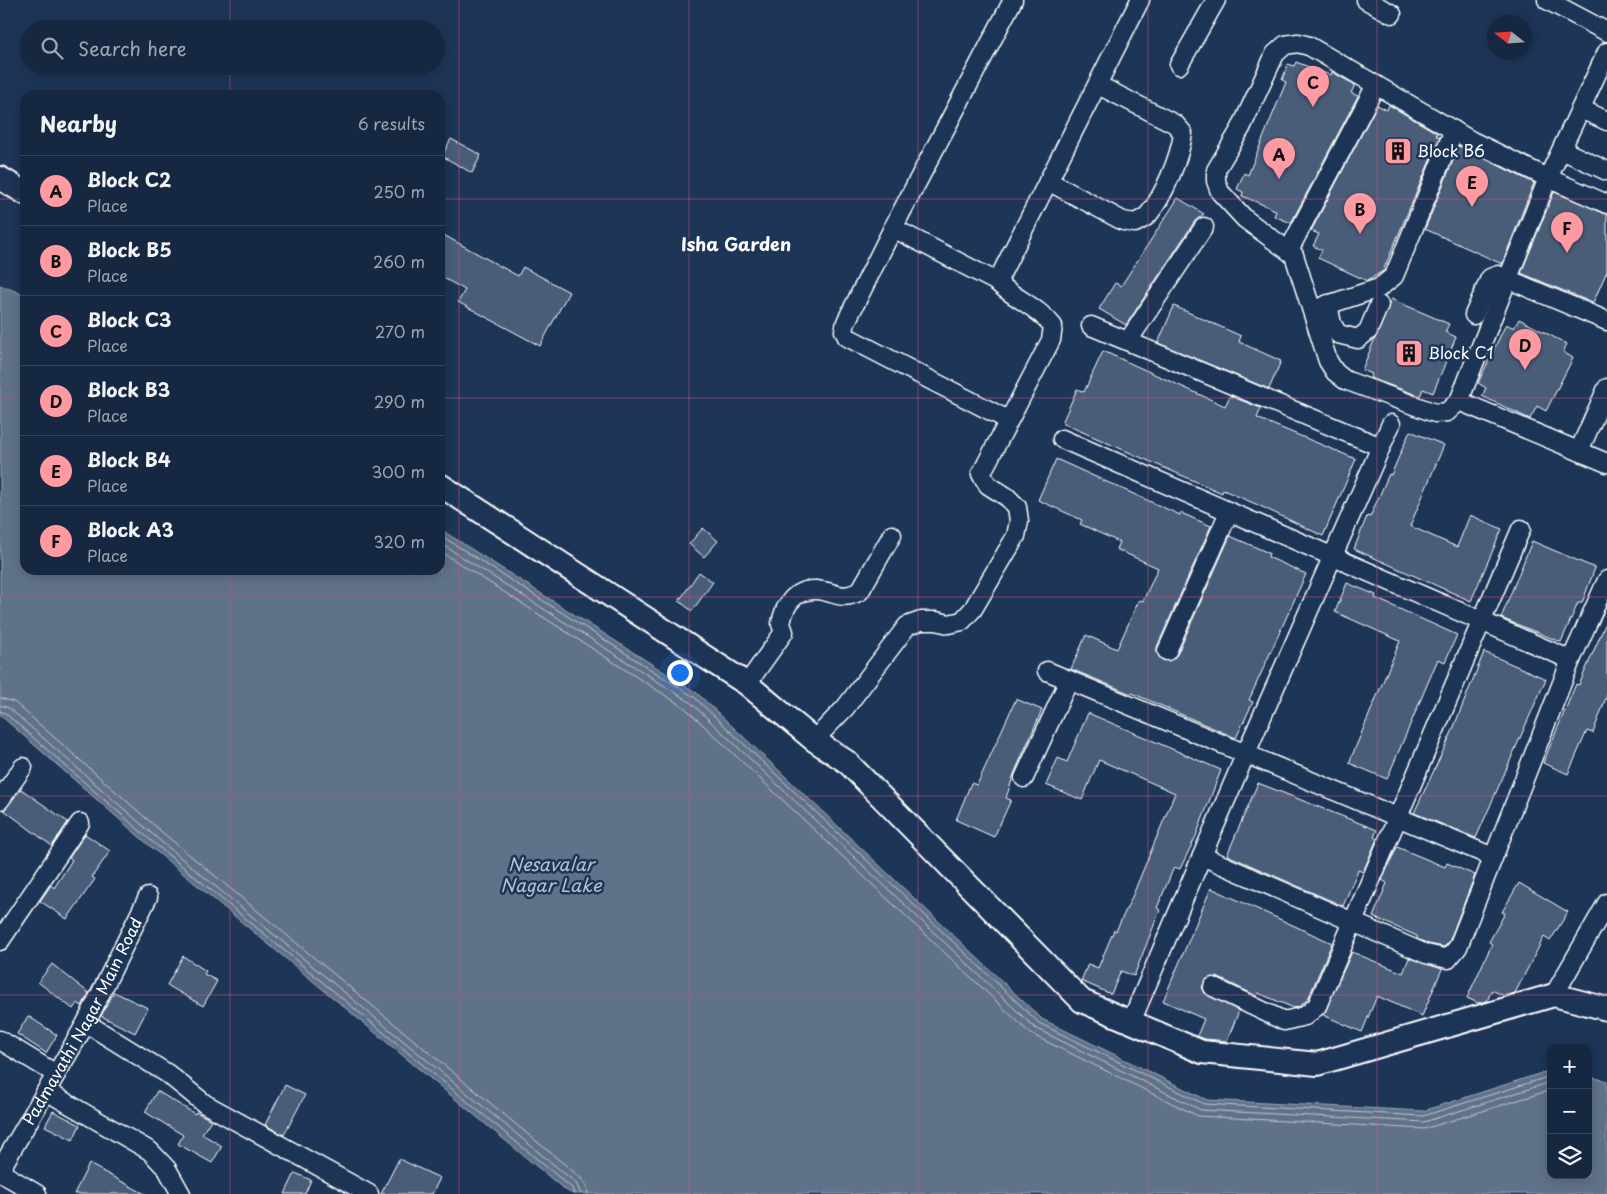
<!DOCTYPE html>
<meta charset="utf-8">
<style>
body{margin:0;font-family:"Playpen Sans",sans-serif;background:#1f3048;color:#f1f3f6}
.controls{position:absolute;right:15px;bottom:15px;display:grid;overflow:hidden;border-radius:10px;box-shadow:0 2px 12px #0003}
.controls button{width:45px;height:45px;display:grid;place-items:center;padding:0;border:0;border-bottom:1px solid #35445a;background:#162841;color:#f1f3f6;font:25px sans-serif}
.compass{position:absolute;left:1487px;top:15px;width:45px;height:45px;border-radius:50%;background:#162841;box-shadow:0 2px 12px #0003;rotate:287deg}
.you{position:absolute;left:679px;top:672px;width:18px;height:18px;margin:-12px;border:4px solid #fff;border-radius:50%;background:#1a73e8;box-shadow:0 0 0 8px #1a73e833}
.badge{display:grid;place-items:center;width:32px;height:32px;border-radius:50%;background:#ff9aa2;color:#111;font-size:16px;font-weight:700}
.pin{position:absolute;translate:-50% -41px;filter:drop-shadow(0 1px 2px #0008)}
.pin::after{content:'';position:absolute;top:26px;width:18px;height:15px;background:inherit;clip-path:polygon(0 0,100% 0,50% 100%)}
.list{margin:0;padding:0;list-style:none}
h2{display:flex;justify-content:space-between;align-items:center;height:65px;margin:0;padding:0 20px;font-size:21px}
h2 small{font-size:16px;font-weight:400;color:#9ea6b1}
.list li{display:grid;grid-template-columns:32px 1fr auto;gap:15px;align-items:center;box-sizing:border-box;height:70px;padding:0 20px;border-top:1px solid #35445a}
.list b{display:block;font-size:19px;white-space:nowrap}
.list p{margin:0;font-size:16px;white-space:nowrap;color:#9ea6b1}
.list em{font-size:16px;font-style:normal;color:#9ea6b1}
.icon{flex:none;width:28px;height:28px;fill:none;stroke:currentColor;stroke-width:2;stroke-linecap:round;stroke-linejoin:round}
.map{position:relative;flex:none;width:1607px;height:1194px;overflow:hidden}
.search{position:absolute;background:#162841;box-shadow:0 2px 12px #0003;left:20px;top:20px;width:425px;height:55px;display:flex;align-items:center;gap:12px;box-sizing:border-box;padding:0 18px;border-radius:28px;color:#9ea6b1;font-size:19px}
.panel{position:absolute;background:#162841;box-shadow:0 2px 12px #0003;left:20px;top:90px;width:425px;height:485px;border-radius:15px}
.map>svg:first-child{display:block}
.water{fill:#617289;stroke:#a0aab8}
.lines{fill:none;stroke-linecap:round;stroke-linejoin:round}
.shore{stroke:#c0c7d0;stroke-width:1}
.building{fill:#4a5d79;stroke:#fff}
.minor-casing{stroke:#fff;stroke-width:21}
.tertiary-casing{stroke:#fff;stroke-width:26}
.minor{stroke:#1d3557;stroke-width:18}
.tertiary{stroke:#1d3557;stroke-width:22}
.grid{fill:none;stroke:#d15284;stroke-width:1;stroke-opacity:0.55}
.labels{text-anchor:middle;stroke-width:5;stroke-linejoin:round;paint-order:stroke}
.poi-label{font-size:16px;fill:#fff;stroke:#1d3557;text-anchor:start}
.street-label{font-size:16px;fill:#fff;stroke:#1d3557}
.neighbourhood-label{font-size:18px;font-weight:bold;fill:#fff;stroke:#1d3557}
.water-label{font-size:18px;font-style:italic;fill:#b8c0ca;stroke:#1d3557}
</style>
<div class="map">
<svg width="1607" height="1194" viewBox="0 0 1607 1194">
<rect width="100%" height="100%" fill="#1d3557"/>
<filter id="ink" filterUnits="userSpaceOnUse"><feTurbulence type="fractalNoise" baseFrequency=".02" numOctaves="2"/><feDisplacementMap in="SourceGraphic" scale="10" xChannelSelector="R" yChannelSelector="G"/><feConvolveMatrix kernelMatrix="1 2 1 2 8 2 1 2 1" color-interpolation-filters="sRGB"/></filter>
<g filter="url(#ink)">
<!-- water -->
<path class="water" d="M 0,285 L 25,295 L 25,570 L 440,570 L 440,529 L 697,693 L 1042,1019 L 1207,1100 L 1423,1111 L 1551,1070 L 1551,1175 L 1588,1175 L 1588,1076 L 1607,1081 L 1607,1194 L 573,1194 L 565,1190 L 151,847 L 0,715 Z"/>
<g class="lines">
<!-- shore -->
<path class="shore" d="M 440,535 L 694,697 L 1039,1023 L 1204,1104 L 1423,1116 L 1551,1076
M 440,543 L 690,702 L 1035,1028 L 1201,1110 L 1424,1122 L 1551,1082
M 440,551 L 685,708 L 1031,1034 L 1198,1116 L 1424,1129 L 1551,1090
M 0,698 L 14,702 L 163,833 L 581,1178 L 587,1186 L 588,1194
M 0,705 L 9,708 L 158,839 L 576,1183 L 581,1194
M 0,711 L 5,713 L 154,843 L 572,1188 L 574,1194"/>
</g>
<!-- building -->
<path class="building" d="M 1296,62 L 1325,73 L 1331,75 L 1332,72 L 1355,85 L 1351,93 L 1358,96 L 1291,223 L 1274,216 L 1276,211 L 1271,208 L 1242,196 L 1243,192 L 1237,189 L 1244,173 L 1248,175 L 1286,82 L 1282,80 L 1288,64 L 1294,66 Z
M 1377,105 L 1387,110 L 1389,105 L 1437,133 L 1436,136 L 1440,137 L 1383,271 L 1367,281 L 1318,258 L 1322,250 L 1313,246 L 1319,234 L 1311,231 Z
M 451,139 L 481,155 L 472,173 L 442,156 Z
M 1459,146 L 1534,183 L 1502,264 L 1425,229 Z
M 1554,192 L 1607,214 L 1607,271 L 1593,303 L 1521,273 Z
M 1178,198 L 1204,214 L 1195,221 L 1126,325 L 1099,309 L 1115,283 L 1121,286 Z
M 440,233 L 518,276 L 523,267 L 569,292 L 540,346 L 458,302 L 465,290 L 440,276 Z
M 1391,299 L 1449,324 L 1445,332 L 1456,337 L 1433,393 L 1423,389 L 1420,396 L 1370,378 L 1372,374 L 1362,370 Z
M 1174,306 L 1241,336 L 1239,342 L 1281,361 L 1269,389 L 1158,343 Z
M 1519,319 L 1567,344 L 1563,352 L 1573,358 L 1546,411 L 1537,406 L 1530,419 L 1482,396 L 1486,388 L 1478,383 L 1506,324 L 1514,328 Z
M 1103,351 L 1225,406 L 1230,396 L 1261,408 L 1257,418 L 1356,459 L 1323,536 L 1258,505 L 1223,490 L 1222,493 L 1062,423 L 1077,389 L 1084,392 Z
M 1410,431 L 1444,445 L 1410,526 L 1457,547 L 1470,515 L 1502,529 L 1471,601 L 1354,549 L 1367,516 L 1370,517 L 1389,474 L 1391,475 Z
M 1056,459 L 1180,515 L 1181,513 L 1211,526 L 1157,647 L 1157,653 L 1162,660 L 1169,661 L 1177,655 L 1230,536 L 1269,553 L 1268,557 L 1306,574 L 1249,700 L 1253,702 L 1236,738 L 1132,693 L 1131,694 L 1071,669 L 1086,635 L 1117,649 L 1139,600 L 1143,601 L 1158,568 L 1116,549 L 1119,542 L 1080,524 L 1082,520 L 1038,500 Z
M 703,528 L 718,541 L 704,557 L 689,544 Z
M 1532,541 L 1595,568 L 1582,603 L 1578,603 L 1561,642 L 1501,618 Z
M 699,572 L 713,582 L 692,611 L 679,601 Z
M 1347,583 L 1376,595 L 1375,598 L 1457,635 L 1445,662 L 1438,659 L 1387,779 L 1349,763 L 1400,641 L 1335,612 Z
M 1607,620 L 1607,695 L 1593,733 L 1587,731 L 1568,774 L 1543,763 L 1576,684 L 1579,685 Z
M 1484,652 L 1546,679 L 1476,838 L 1414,813 L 1451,734 Z
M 1016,699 L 1042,710 L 1014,774 L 1006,798 L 1011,800 L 994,837 L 956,820 L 971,783 L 977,785 Z
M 1088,713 L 1221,770 L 1196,836 L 1180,869 L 1174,867 L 1157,908 L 1160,910 L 1134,976 L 1121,971 L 1111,994 L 1081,981 L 1088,964 L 1098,968 L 1114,930 L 1116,931 L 1132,897 L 1175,793 L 1099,760 L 1082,800 L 1046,785 L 1058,758 L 1067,762 Z
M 1258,783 L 1377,830 L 1374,837 L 1377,839 L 1363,872 L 1358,870 L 1343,906 L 1227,855 Z
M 21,789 L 68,822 L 52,846 L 4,810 Z
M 85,834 L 110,851 L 92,877 L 95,879 L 67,919 L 40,901 L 51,885 L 54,888 L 72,860 L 69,858 Z
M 1397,847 L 1445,867 L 1447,863 L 1475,875 L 1449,942 L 1444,947 L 1429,944 L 1417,939 L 1417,936 L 1373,917 L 1387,883 L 1382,880 Z
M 1519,883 L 1568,912 L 1550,941 L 1544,937 L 1515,993 L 1504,996 L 1492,990 L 1487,1001 L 1478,1003 L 1467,998 L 1492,944 L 1489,942 L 1505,913 L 1502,912 Z
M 1211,888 L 1332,943 L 1308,999 L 1300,1006 L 1294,1008 L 1258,993 L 1257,996 L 1217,977 L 1207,979 L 1202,987 L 1205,993 L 1239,1011 L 1227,1041 L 1205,1039 L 1197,1036 L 1204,1019 L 1163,1001 Z
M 1352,952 L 1403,973 L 1409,958 L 1442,969 L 1422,1016 L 1377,996 L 1362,1032 L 1323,1015 Z
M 183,956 L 206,971 L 204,974 L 217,981 L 203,1006 L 167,985 Z
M 52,964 L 89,993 L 82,1006 L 77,1003 L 73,1009 L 38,982 Z
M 114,992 L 148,1008 L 135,1033 L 101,1016 Z
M 28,1016 L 57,1035 L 46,1053 L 17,1034 Z
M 285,1085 L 305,1095 L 284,1135 L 265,1125 Z
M 157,1091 L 195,1114 L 196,1112 L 211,1120 L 202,1134 L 222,1146 L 212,1163 L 178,1144 L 183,1135 L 145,1112 Z
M 53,1111 L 80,1125 L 73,1140 L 45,1126 Z
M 399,1159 L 440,1178 L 432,1194 L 381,1194 Z
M 89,1164 L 145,1194 L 74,1194 Z
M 295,1173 L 311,1180 L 305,1194 L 285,1194 Z"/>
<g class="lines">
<defs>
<g id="minor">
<path d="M 1366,0 L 1392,14"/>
<path d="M 1547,0 L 1607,32"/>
<path d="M 1179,65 L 1216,0"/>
<path d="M 1581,109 L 1607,121"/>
<path d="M 1562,150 L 1607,171"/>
<path d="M 1048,181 L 1123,221 L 1135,223 C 1139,221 1145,218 1148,215 C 1164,196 1180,157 1183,133 L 1175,124 L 1098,85"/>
<path d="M 1607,204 L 1548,178 L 1472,141 L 1309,46 L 1298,43 L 1285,45 L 1275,54 L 1241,128 L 1216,170 L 1216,181 L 1220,192 L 1245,219 L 1294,255 L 1328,361 L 1335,372 L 1345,380 L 1435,413 L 1447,412 L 1459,401 L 1607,463"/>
<path d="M 893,228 L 997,282"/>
<path d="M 1289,250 L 1376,85"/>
<path d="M 1328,304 L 1332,324 L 1338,334 L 1358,339 L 1368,331 L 1379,305"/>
<path d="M 1312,310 L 1379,288 L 1394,276 L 1454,130"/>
<path d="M 1474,315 L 1490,278 L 1498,275 L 1607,321"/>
<path d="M 1091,326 L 1381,447"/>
<path d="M 1128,341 L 1204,227"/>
<path d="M 1459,401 L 1548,178 L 1607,52"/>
<path d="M 1008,420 L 847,337 L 844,331 L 846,322 L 893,228 L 1013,0"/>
<path d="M 1062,439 L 1571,660"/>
<path d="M 1579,451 L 1607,388"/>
<path d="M 1167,651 L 1229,512"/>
<path d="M 1047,671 L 1493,857"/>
<path d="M 747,684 L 784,632 L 781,624 C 784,606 794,589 816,590 C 835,591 840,602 860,591 L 892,535"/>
<path d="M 814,740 L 845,708 L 907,626 L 921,621 L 936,621 L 949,624 L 962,621 L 973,609 L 1016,536 L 1019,521 L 1017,507 L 1007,497 L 988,485 L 981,474 L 1051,340 L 1053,326 C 1038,307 1015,299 997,282 L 1140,0"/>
<path d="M 1024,778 L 1069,680"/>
<path d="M 0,800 L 23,767"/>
<path d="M 1202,856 L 1426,954 L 1448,959 L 1458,947 L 1571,660 L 1607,580"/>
<path d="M 0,941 L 80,823"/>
<path d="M 1213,987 L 1284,1021 L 1305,1016 L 1317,1006 L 1521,529"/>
<path d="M 1554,995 L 1607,903"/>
<path d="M 1131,1022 L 1246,753 L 1391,424"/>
<path d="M 86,1023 L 168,1074 L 205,1104 L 369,1194"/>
<path d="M 0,1040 L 56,1074"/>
<path d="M 46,1091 L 150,1151 L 167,1169 L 181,1194"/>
<path id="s1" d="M 0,1170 L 86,1023 L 148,897"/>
<path d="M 0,1172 L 37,1194"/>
</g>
<path id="tertiary" d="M 0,178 L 25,193
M 440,485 L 747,684 L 814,740 L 847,762 L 1082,1001 L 1202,1052 L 1317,1064 L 1554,995 L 1607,1009"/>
</defs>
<!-- minor casing -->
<use href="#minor" class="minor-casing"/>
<!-- tertiary casing -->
<use href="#tertiary" class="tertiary-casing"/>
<!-- minor -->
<use href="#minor" class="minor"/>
<!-- tertiary -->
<use href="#tertiary" class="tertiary"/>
</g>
</g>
<!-- grid -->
<path class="grid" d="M 230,0 L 230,29M 459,0 L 459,1194M 689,0 L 689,1194M 918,0 L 918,1194M 1148,0 L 1148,1194M 1377,0 L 1377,1194M 230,66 L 230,95M 0,199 L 25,199M 440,199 L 1607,199M 0,398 L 25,398M 440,398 L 1607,398M 230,570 L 230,1194M 0,597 L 1607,597M 0,796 L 1607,796M 0,995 L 1607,995"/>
<!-- icons -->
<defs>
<symbol id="building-square" viewBox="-11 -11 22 22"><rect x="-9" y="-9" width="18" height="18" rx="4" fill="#ff9aa2" stroke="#1d3557"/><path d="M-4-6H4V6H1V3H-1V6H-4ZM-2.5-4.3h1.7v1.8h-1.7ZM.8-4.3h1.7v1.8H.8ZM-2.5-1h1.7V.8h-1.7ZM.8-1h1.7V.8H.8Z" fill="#111"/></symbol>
</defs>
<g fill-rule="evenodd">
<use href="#building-square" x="1382" y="135" width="32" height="32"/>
<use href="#building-square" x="1393" y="337" width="32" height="32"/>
</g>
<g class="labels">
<!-- poi labels -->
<g class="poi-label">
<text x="1417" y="157">Block B6</text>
<text x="1428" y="359">Block C1</text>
</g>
<!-- street labels -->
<g class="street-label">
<text dy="6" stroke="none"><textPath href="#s1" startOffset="170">Padmavathi Nagar Main Road</textPath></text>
</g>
<!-- neighbourhood labels -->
<g class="neighbourhood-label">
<text x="736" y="251">Isha Garden</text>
</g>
<!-- water labels -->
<g class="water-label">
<text x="551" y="871">Nesavalar<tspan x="551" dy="21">Nagar Lake</tspan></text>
</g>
</g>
</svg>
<div class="controls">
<button>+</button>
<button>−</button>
<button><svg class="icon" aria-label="layers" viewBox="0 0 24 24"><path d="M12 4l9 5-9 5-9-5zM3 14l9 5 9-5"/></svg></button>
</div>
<svg class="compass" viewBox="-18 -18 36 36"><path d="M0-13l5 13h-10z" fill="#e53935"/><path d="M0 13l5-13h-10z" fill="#9ea6b1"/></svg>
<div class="you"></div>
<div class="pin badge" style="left:1279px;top:179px">A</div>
<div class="pin badge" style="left:1360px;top:234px">B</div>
<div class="pin badge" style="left:1313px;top:107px">C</div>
<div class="pin badge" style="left:1525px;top:370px">D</div>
<div class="pin badge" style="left:1472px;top:207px">E</div>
<div class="pin badge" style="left:1567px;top:253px">F</div>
<div class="search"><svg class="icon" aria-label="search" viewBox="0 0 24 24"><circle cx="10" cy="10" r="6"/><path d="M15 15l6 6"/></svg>Search here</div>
<section class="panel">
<h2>Nearby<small>6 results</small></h2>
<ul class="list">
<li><span class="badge">A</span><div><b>Block C2</b><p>Place</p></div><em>250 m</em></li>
<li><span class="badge">B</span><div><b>Block B5</b><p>Place</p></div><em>260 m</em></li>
<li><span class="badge">C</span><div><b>Block C3</b><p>Place</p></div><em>270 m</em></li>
<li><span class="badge">D</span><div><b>Block B3</b><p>Place</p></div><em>290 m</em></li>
<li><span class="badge">E</span><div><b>Block B4</b><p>Place</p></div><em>300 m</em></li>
<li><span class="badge">F</span><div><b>Block A3</b><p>Place</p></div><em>320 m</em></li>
</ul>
</section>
</div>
